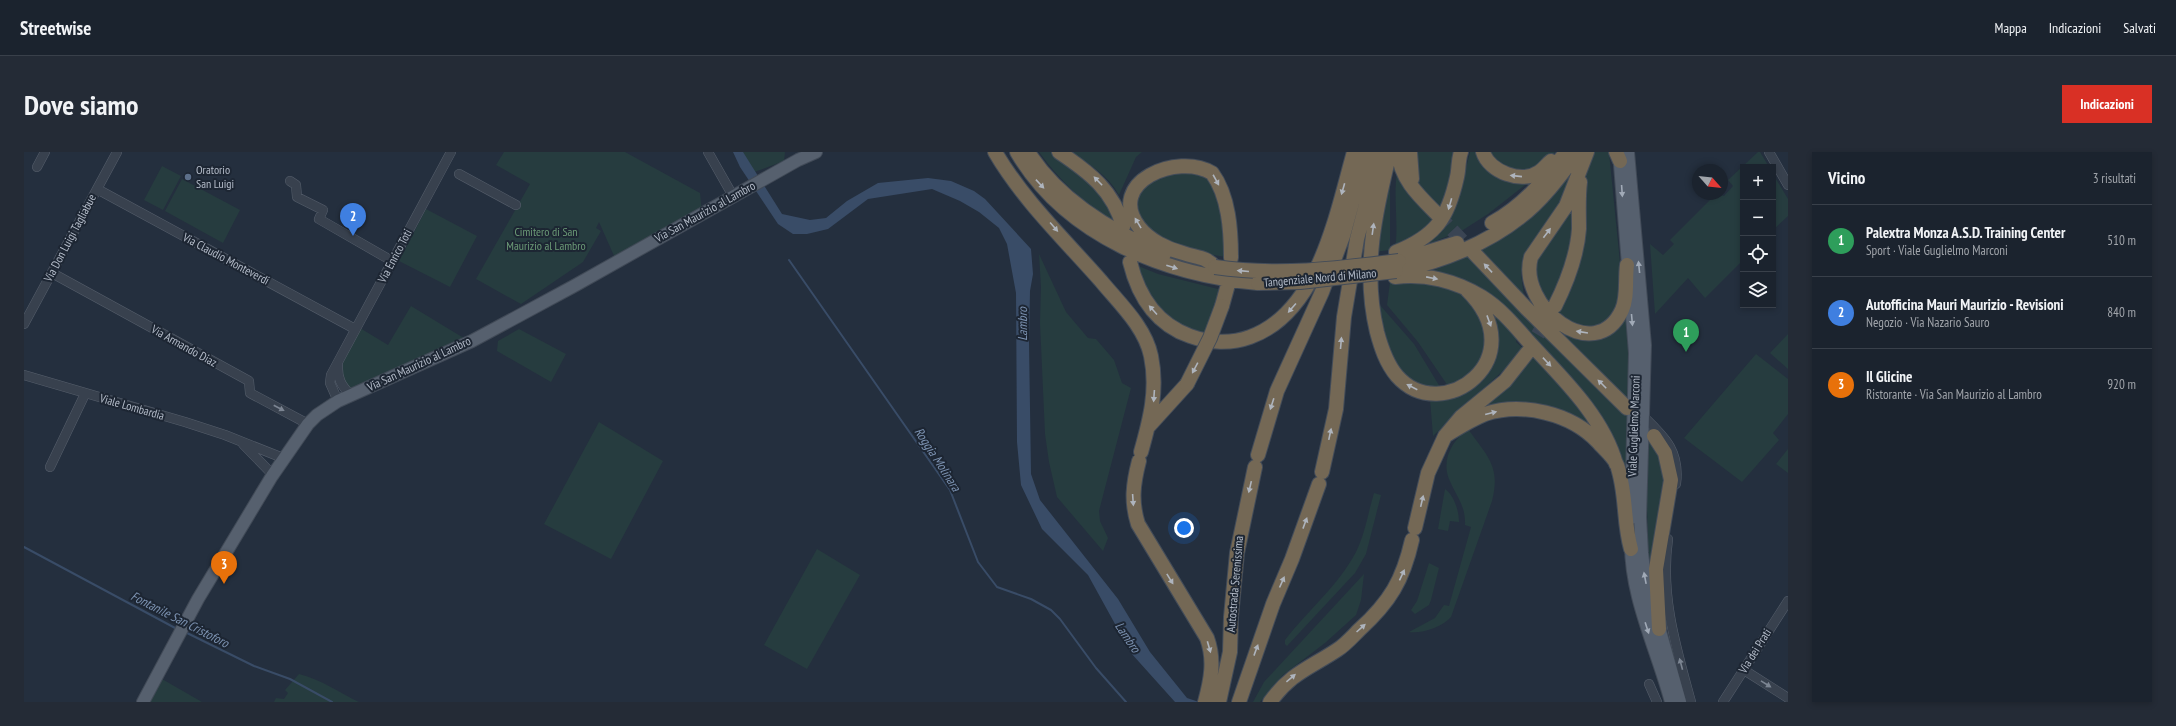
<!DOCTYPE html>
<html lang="it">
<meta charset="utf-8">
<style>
body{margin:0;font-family:"PT Sans Narrow",sans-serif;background:#242b36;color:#f1f3f6}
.controls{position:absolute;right:12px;top:12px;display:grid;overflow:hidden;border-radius:0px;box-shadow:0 2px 6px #0003}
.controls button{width:36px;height:36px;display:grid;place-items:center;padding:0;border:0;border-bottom:1px solid #39404a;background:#1b232e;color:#f1f3f6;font:20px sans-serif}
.compass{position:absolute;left:1668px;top:12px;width:36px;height:36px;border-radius:50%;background:#1b232e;box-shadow:0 2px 6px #0003;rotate:117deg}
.you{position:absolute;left:1160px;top:376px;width:14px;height:14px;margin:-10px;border:3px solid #fff;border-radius:50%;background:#1a73e8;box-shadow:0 0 0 6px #1a73e833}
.badge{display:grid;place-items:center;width:26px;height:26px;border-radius:50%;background:#d93025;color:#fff;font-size:13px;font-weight:700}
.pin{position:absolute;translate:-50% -33px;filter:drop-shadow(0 1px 2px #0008)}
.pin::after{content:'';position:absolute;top:21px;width:14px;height:12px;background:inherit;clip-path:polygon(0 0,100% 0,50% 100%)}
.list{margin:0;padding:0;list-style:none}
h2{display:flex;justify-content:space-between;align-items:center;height:52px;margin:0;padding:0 16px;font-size:17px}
h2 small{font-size:13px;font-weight:400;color:#a0a4aa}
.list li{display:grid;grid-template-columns:26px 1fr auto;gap:12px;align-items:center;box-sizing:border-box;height:72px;padding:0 16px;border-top:1px solid #39404a}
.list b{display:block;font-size:15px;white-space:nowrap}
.list p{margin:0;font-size:13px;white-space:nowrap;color:#a0a4aa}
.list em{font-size:13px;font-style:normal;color:#a0a4aa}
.icon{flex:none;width:22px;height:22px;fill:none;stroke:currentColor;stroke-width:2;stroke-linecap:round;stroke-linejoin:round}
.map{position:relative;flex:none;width:1764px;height:550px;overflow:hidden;border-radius:0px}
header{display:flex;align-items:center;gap:24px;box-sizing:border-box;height:56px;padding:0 20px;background:#1b232e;border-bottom:1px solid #39404a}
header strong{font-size:19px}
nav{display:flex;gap:22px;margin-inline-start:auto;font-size:14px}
.intro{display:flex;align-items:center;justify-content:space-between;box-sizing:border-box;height:96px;padding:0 24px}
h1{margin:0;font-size:28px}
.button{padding:10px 18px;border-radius:0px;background:#d93025;color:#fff;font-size:14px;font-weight:700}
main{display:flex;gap:24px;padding:0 24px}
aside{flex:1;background:#1b232e;border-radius:0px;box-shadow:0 2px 6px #0003}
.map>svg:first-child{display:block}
.green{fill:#263c3f}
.water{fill:#394c67}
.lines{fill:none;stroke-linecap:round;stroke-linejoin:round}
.stream{stroke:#394c67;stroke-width:2}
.highway-tunnel{stroke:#3a4453;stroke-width:14;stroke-dasharray:14 7;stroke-linecap:butt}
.minor-casing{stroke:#565f6c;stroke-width:10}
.major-casing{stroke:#414a57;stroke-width:14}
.highway-casing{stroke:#434c59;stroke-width:16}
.minor{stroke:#38414e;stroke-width:9}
.major{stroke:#56606e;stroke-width:12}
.highway{stroke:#746855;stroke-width:14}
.highway-bridge-casing{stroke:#434c59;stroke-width:16;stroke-linecap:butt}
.highway-bridge{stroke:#746855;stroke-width:14}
.oneway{fill:#aeb4bd}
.oneway2{fill:#a1aab7}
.oneway3{fill:#7c8592}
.service-dot{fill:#5c6f8a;stroke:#1d2633;stroke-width:1.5}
.labels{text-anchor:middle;stroke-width:4;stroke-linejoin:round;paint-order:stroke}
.poi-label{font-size:12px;fill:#b4bcc9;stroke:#1d2633;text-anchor:start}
.street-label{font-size:12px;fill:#b4bcc9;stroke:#1d2633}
.park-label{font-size:12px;fill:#6b9a76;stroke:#1d2633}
.water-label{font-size:13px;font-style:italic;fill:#7c92b1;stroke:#1d2633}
</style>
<header>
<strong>Streetwise</strong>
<nav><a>Mappa</a><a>Indicazioni</a><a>Salvati</a></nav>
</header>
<div class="intro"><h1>Dove siamo</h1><a class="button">Indicazioni</a></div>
<main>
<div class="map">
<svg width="1764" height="550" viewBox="0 0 1764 550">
<rect width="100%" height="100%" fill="#242f3e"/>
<!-- green -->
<path class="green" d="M 480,0 L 601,0 L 676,41 L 678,61 L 591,106 L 575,70 L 572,76 L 577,79 L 559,110 L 497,152 L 452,127 L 506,32 L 472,13 Z
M 714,0 L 761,0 L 760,9 L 725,22 Z
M 1015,0 L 1028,0 L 1072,34 L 1093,71 C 1061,53 1036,29 1015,0 Z
M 1046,0 L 1118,0 L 1112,5 L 1095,43 C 1084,23 1065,12 1046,0 Z
M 1389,0 L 1436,0 L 1418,64 L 1393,30 Z
M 1446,0 L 1456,0 L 1506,29 L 1464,62 L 1439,78 L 1399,94 L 1435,44 Z
M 1466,0 L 1531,0 C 1526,7 1521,17 1512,19 C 1496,24 1473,15 1466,0 Z
M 1568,0 L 1585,0 L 1597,121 L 1597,142 L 1593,159 L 1584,170 L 1560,180 L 1533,161 L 1558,31 Z
M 1734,0 L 1736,0 L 1745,15 L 1719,15 L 1719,108 L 1681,146 L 1664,126 L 1631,162 L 1626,92 L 1639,103 L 1650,92 L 1646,88 L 1692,42 L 1700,44 L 1709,34 L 1704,28 Z
M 1368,1 L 1414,70 L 1371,98 C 1375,72 1369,46 1373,20 L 1368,19 L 1366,29 L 1366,98 L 1350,100 Z
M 1148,8 L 1162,8 L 1184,20 L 1202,71 L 1201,105 C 1173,100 1112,89 1112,52 C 1112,48 1116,42 1117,38 C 1125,17 1127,15 1148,8 Z
M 138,14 L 157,24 L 139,58 L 120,48 Z
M 1553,14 L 1539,48 L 1507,94 L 1497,122 L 1500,144 L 1456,99 L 1528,42 Z
M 1749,22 L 1764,47 L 1764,64 L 1749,78 Z
M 158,27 L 216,58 L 199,91 L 141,59 Z
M 1550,50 L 1547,100 L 1526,154 L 1514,134 L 1511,111 Z
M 402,57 L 453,84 L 426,135 L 375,109 Z
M 1015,102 L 1042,160 L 1064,186 L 1072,187 L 1090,208 L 1098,231 L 1107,236 L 1075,359 L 1076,369 L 1084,386 L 1079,399 L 1033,345 L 1025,310 L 1021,282 L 1016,171 L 1017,135 Z
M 1445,104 L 1604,264 L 1604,327 L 1590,290 L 1496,171 L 1409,122 L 1408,119 Z
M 1112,113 L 1134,122 L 1198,138 L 1181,186 L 1152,173 L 1126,150 Z
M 1384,128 C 1406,131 1435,133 1450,151 C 1456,157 1460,185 1463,195 L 1448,222 L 1424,234 L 1394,190 L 1363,153 L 1366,130 Z
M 1355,152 L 1390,192 L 1416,235 C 1373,238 1354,188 1355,152 Z
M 387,154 L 443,188 L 330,240 L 318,231 L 316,215 L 336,176 L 364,193 Z
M 1465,156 L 1493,184 L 1492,190 L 1501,198 L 1409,284 L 1406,247 C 1416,245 1427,245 1437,242 C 1457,236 1473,209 1473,188 C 1474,176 1469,166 1465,156 Z
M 1512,159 C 1523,164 1564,186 1572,186 C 1586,185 1596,174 1604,163 L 1604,249 Z
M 495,177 L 542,202 L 527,230 L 473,199 L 474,189 Z
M 1764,182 L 1764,217 L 1746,201 Z
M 1509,199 L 1573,278 L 1534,258 L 1444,263 Z
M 1732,202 L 1764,227 L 1764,262 L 1749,281 L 1755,288 L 1718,330 L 1660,286 Z
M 575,270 L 639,309 L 587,407 L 520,372 Z
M 1444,277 C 1463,304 1477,314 1468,349 L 1427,465 C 1418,475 1398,482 1385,480 L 1411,466 L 1420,453 L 1425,454 L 1447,375 L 1441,373 C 1442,354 1432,344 1425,327 C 1417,307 1429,288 1444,277 Z
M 1629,289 L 1639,307 L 1642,326 L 1625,425 L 1622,320 L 1624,291 Z
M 1764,297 L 1764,321 L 1752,312 Z
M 1421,337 C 1430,343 1435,359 1435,370 L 1426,369 L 1424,379 L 1414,377 Z
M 1350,341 L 1357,343 L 1342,402 L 1331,421 L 1263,494 L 1261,492 L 1261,488 C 1284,458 1314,434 1332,400 C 1341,382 1344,361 1350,341 Z
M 793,397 L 836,423 L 783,517 L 740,493 Z
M 1405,411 L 1415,416 L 1407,448 L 1405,453 L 1391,462 L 1387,458 L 1393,449 Z
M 1340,422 L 1337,448 L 1332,463 L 1301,491 L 1259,523 L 1236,550 L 1229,550 L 1240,530 Z
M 275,522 C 298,528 314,540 335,550 L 250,550 L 252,546 L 260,547 L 264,541 L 261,538 Z
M 138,527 L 178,550 L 126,550 Z"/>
<!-- water -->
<path class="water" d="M 709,0 L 719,0 L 758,62 L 786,68 L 802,66 L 823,49 L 854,31 L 904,26 L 927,29 L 950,39 L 961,47 L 1007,97 L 1009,122 L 1006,139 L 1005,190 L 1007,322 L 1016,348 L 1094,447 L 1126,500 L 1163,546 L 1175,550 L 1151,550 L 1107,501 L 1064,423 L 1018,377 L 997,333 L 993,290 L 992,141 L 983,92 L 975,76 L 955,60 L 936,49 L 908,37 L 844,47 L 804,77 L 783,82 L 769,82 L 754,72 L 716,15 Z"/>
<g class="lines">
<!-- stream -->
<path class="stream" d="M 765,108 L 926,338 L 954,410 L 973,435 L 1007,447 L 1027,458 L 1036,467 L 1072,516 L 1102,550
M 0,395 L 153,477
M 161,480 L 230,514 L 266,527 L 308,550"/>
<!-- highway-tunnel -->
<path class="highway-tunnel" d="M 1414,63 L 1447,98
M 1503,201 L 1525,164"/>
<defs>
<path id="minor" d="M 684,0 L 709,44
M 1745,0 L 1764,33
M 13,15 L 21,0
M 435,22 L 492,53
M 266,29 L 272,33 L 273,45 L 299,58 L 295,67 L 368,109
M 73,37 L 331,177
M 28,121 L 225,229 L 226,241 L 284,272
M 0,172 L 93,0
M 314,211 C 313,226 317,234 327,243
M 0,223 L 161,270 L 201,283 L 259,306
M 314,249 L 306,231 L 307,223 L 427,0
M 1620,265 C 1642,286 1656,300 1652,332
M 219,292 L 249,323
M 26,315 L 61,242
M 1644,387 C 1636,444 1652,495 1667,550
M 1720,518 L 1764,546
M 1625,532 L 1633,550
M 1699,550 L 1764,449"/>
<path id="major" d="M 1595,0 L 1611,201 L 1607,366
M 1604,0 L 1621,193 L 1616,365 L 1618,401 L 1621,426 L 1656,550
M 1607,389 C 1606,445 1633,497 1647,550
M 119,550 L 174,447 L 248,324 L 284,272 L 293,263 L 314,249 L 448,189 L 550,134 L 774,8 L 792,0"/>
<path id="highway" d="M 971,0 C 999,48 1041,88 1077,129 C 1096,152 1121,175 1127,204 C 1134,238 1126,268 1117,300
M 993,0 C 1042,84 1142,123 1234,131
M 1004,0 C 1035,49 1088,80 1140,102
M 1035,0 C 1065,20 1090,39 1099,75
M 1366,0 C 1351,60 1338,118 1353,180 C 1357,195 1362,211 1373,224 C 1418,275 1512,206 1443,138
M 1374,0 C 1377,28 1395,44 1414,63
M 1386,0 L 1388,27
M 1459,0 C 1465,20 1498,32 1515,20 C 1520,17 1523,12 1527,9
M 1563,0 L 1542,54 L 1507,105 C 1493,154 1571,216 1598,158 C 1604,145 1601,127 1603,113
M 1592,0 L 1596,9
M 1468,71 C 1499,54 1521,28 1542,0
M 1372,100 C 1412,84 1424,66 1433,25 C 1435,17 1434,8 1437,0
M 1450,101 L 1502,156 L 1603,256
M 1375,109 L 1433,91
M 1106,110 C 1114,143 1132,172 1166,184 C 1185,191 1207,192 1226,185 C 1295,160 1312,63 1330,0
M 1191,115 C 1181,104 1173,106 1159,101 C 1143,97 1125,88 1115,75 C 1081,30 1154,0 1188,21 C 1205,44 1207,79 1207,106
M 1378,118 C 1418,109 1462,92 1495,66 C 1518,49 1537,23 1554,0
M 1371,125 C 1401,121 1432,129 1458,145 C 1477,157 1490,173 1504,189 C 1537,225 1579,264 1592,312
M 1198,154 L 1203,136
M 1531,154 C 1543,130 1553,105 1555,77 C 1555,62 1554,46 1556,30
M 1124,275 L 1163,232
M 1421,284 C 1434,276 1446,268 1461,262 C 1498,250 1547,261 1574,290 C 1580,297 1590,305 1593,313 C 1603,341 1599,370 1607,397
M 1630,284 L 1641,301 L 1647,328 L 1632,417 L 1635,477
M 1234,303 L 1253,239 L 1298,140 L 1319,84 L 1342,0
M 1115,309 C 1109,332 1107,350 1114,372 L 1183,486 C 1191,508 1187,528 1181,550
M 1298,320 L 1312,257 L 1320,165 L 1333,87 L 1356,0
M 1391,376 L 1404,321 L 1421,284 L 1437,265 L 1481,229 L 1503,201
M 1195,550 L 1206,500 L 1207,465 L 1213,401 L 1231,315
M 1215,550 L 1249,452 L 1268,407 L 1295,332
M 1246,550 C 1267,521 1284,517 1313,498 C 1321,493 1328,485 1335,478 C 1366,450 1379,428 1388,388"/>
</defs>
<!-- minor casing -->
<use href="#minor" class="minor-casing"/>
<!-- major casing -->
<use href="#major" class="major-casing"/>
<!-- highway casing -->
<use href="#highway" class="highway-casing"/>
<!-- minor -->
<use href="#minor" class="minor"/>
<!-- major -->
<use href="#major" class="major"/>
<!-- highway -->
<use href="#highway" class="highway"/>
<defs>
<path id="highway-bridge" d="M 1191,115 C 1252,124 1313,117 1375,109
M 1234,131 L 1276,130 L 1372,119
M 1163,232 L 1186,186 L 1198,154"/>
</defs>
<!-- highway-bridge casing -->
<use href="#highway-bridge" class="highway-bridge-casing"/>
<!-- highway-bridge -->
<use href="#highway-bridge" class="highway-bridge"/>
</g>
<!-- one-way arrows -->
<defs><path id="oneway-solid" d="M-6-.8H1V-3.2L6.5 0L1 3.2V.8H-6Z"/></defs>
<g class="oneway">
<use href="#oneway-solid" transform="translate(1492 24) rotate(-174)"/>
<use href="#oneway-solid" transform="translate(1192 28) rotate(61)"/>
<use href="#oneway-solid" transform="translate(1074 29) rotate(-134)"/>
<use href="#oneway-solid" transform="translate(1016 32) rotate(47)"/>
<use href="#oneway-solid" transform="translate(1319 37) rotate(106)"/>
<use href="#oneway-solid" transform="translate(1426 52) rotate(106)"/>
<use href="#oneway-solid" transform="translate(1114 71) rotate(-121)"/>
<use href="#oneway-solid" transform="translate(1030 75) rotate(49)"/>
<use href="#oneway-solid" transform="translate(1349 77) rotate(-82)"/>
<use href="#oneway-solid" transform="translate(1523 81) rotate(-53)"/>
<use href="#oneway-solid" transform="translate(1148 115) rotate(18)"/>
<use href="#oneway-solid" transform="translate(1464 116) rotate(-133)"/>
<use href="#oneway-solid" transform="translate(1219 119) rotate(-175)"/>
<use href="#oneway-solid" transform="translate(1408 126) rotate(11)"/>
<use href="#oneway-solid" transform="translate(1268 156) rotate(131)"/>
<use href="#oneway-solid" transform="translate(1129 158) rotate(-132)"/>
<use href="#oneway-solid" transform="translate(1465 169) rotate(70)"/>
<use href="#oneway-solid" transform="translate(1558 180) rotate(-171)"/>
<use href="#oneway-solid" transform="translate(1317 191) rotate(-85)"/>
<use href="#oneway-solid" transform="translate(1523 210) rotate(47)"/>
<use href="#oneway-solid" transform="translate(1171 216) rotate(118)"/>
<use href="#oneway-solid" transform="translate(1578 232) rotate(-135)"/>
<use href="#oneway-solid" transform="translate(1388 235) rotate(-153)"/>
<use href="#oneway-solid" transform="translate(1130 244) rotate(94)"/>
<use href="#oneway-solid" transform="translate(1248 252) rotate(108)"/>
<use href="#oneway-solid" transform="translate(1467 261) rotate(-14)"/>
<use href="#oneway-solid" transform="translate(1306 282) rotate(-78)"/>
<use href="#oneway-solid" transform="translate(1226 335) rotate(103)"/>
<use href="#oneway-solid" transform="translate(1109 348) rotate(86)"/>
<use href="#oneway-solid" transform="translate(1398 349) rotate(-77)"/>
<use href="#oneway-solid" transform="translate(1281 371) rotate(-70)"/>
<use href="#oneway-solid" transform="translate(1378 423) rotate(-65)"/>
<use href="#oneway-solid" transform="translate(1146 427) rotate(58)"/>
<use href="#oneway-solid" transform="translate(1258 430) rotate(-66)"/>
<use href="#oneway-solid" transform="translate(1337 476) rotate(-42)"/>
<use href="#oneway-solid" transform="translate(1185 495) rotate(74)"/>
<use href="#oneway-solid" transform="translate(1232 498) rotate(-70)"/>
<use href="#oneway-solid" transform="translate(1267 526) rotate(-40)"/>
</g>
<g class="oneway2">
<use href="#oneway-solid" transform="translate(1598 39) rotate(86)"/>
<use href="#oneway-solid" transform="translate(1615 115) rotate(-96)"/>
<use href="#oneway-solid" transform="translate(1608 168) rotate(85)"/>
<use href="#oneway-solid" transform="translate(1621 426) rotate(-101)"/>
<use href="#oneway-solid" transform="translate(1623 476) rotate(72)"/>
</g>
<g class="oneway3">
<use href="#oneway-solid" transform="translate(255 256) rotate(28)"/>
<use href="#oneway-solid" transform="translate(1657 512) rotate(-105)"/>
<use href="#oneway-solid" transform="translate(1742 532) rotate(32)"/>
</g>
<!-- markers -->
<circle class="service-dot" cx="164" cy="25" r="4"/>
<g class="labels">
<!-- poi labels -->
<g class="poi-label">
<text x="172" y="22">Oratorio<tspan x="172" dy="14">San Luigi</tspan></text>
</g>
<!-- street labels -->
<g class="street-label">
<text transform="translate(681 60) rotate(-29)" y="4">Via San Maurizio al Lambro</text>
<text transform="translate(46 86) rotate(-62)" y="4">Via Don Luigi Tagliabue</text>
<text transform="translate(371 104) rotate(-62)" y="4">Via Enrico Toti</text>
<text transform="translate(202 107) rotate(28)" y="4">Via Claudio Monteverdi</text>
<text transform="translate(1296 126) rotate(-5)" y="4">Tangenziale Nord di Milano</text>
<text transform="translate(160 194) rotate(29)" y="4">Via Armando Diaz</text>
<text transform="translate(395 212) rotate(-25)" y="4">Via San Maurizio al Lambro</text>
<text transform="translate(108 255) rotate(16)" y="4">Viale Lombardia</text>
<text transform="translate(1610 274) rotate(-88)" y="4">Viale Guglielmo Marconi</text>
<text transform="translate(1211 432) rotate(-85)" y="4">Autostrada Serenissima</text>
<text transform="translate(1731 499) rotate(-58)" y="4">Via dei Prati</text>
</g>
<!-- park labels -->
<g class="park-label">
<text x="522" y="84">Cimitero di San<tspan x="522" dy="14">Maurizio al Lambro</tspan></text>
</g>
<!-- water labels -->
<g class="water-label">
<text transform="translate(998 172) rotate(-90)" y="5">Lambro</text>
<text transform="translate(914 307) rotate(57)" y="5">Roggia Molinara</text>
<text transform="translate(156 467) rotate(27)" y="5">Fontanile San Cristoforo</text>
<text transform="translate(1104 485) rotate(56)" y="5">Lambro</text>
</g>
</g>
</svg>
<div class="controls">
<button>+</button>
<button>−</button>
<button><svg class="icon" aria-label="locate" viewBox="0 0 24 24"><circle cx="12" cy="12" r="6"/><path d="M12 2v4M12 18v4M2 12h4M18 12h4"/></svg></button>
<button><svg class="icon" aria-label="layers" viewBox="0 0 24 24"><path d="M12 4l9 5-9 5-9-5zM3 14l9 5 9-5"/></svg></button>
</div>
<svg class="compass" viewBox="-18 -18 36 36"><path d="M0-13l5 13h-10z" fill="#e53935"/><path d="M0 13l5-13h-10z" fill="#a0a4aa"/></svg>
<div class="you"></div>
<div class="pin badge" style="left:1662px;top:200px;background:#2e9e5b">1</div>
<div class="pin badge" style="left:329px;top:84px;background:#3f7fe0">2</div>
<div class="pin badge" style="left:200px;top:432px;background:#e8710a">3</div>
</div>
<aside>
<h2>Vicino<small>3 risultati</small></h2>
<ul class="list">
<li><span class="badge" style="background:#2e9e5b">1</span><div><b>Palextra Monza A.S.D. Training Center</b><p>Sport · Viale Guglielmo Marconi</p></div><em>510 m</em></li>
<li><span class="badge" style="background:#3f7fe0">2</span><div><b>Autofficina Mauri Maurizio - Revisioni</b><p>Negozio · Via Nazario Sauro</p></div><em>840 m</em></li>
<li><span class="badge" style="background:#e8710a">3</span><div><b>Il Glicine</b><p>Ristorante · Via San Maurizio al Lambro</p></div><em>920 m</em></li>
</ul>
</aside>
</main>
